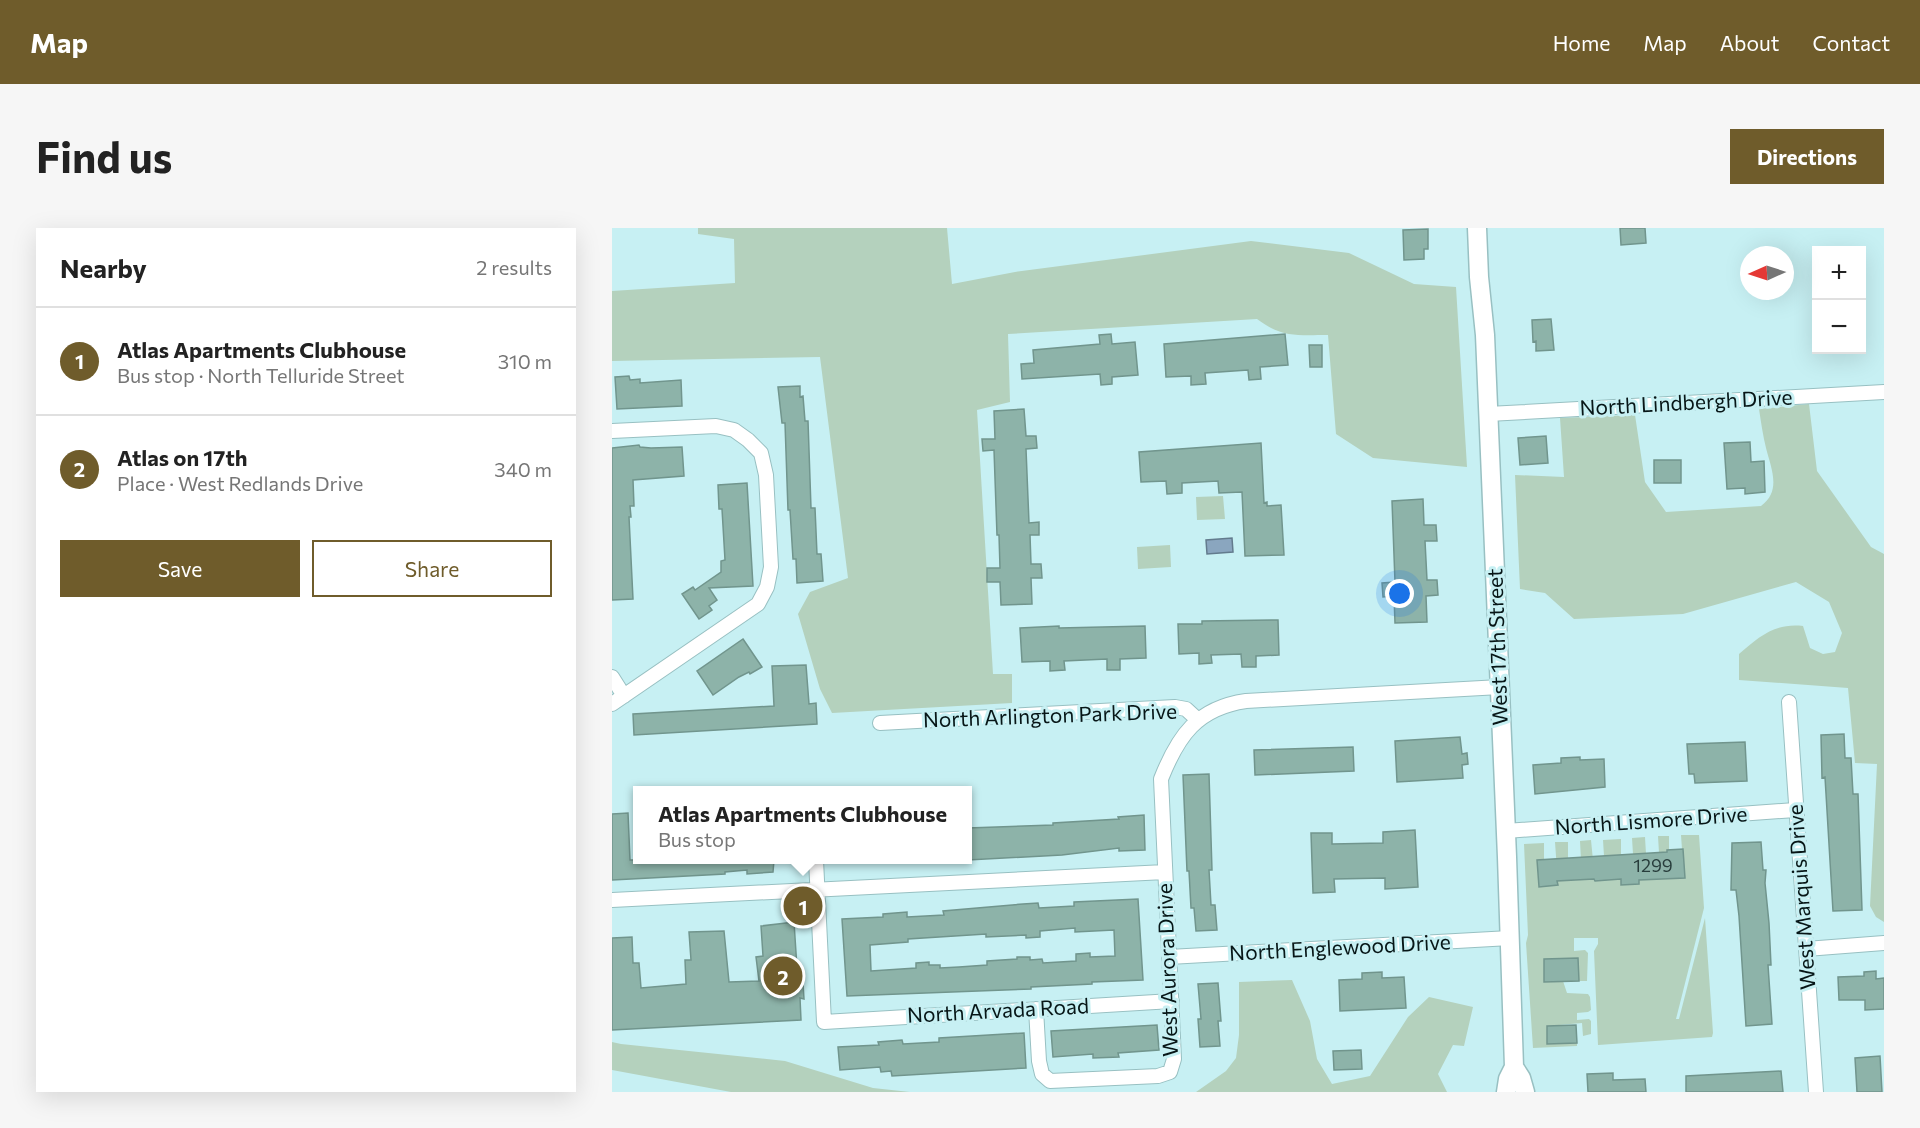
<!DOCTYPE html>
<meta charset="utf-8">
<style>
body{margin:0;font-family:Commissioner,sans-serif;background:#f6f6f6;color:#222}
.controls{position:absolute;right:18px;top:18px;display:grid;overflow:hidden;border-radius:0px;box-shadow:0 6px 24px #0002}
.controls button{width:54px;height:54px;display:grid;place-items:center;padding:0;border:0;border-bottom:2px solid #e0e0e0;background:#fff;color:#222;font:30px sans-serif}
.compass{position:absolute;left:1128px;top:18px;width:54px;height:54px;border-radius:50%;background:#fff;box-shadow:0 6px 24px #0002;rotate:267deg}
.you{position:absolute;left:788px;top:366px;width:21px;height:21px;margin:-15px;border:4px solid #fff;border-radius:50%;background:#1a73e8;box-shadow:0 0 0 9px #1a73e833}
.badge{display:grid;place-items:center;width:39px;height:39px;border-radius:50%;background:#6f5c2b;color:#fff;font-size:20px;font-weight:700}
.pin{position:absolute;translate:-50% -50%;border:3px solid #fff;box-shadow:0 2px 6px #0006}
.popup{position:absolute;left:21px;top:558px;width:339px;height:78px;box-sizing:border-box;display:grid;place-content:center;border-radius:0px;background:#fff;filter:drop-shadow(0 2px 4px #0005);font-size:20px;white-space:nowrap;color:#767676}
.popup b{font-size:22px;color:#222}
.popup::after{content:'';position:absolute;left:50%;top:100%;margin-left:-12px;border:12px solid transparent;border-top-color:#fff}
.list{margin:0;padding:0;list-style:none}
h2{display:flex;justify-content:space-between;align-items:center;height:78px;margin:0;padding:0 24px;font-size:26px}
h2 small{font-size:20px;font-weight:400;color:#767676}
.list li{display:grid;grid-template-columns:39px 1fr auto;gap:18px;align-items:center;box-sizing:border-box;height:108px;padding:0 24px;border-top:2px solid #e0e0e0}
.list b{display:block;font-size:22px;white-space:nowrap}
.list p{margin:0;font-size:20px;white-space:nowrap;color:#767676}
.list em{font-size:20px;font-style:normal;color:#767676}
.actions{display:flex;gap:12px;padding:18px 24px}
.actions a{flex:1;padding:14px 0;border:2px solid #6f5c2b;border-radius:0px;text-align:center;font-size:21px;color:#6f5c2b}
.actions .main{background:#6f5c2b;color:#fff}
.map{position:relative;flex:none;width:1272px;height:864px;overflow:hidden;border-radius:0px}
header{display:flex;align-items:center;gap:36px;box-sizing:border-box;height:84px;padding:0 30px;background:#6f5c2b;color:#fff}
header strong{font-size:28px}
nav{display:flex;gap:33px;margin-inline-start:auto;font-size:21px}
.intro{display:flex;align-items:center;justify-content:space-between;box-sizing:border-box;height:144px;padding:0 36px}
h1{margin:0;font-size:42px}
.button{padding:15px 27px;border-radius:0px;background:#6f5c2b;color:#fff;font-size:21px;font-weight:700}
main{display:flex;gap:36px;padding:0 36px}
aside{flex:1;background:#fff;border-radius:0px;box-shadow:0 6px 24px #0002}
.map>svg:first-child{display:block}
.green{fill:#b4d1bd}
.water{fill:#8aa6bf;stroke:#637b8d;stroke-width:1.5}
.building{fill:#8db3a9;stroke:#71958d;stroke-width:1.5;fill-rule:evenodd}
.lines{fill:none;stroke-linecap:round;stroke-linejoin:round}
.street-casing{stroke:#98c0c2;stroke-width:16}
.secondary-casing{stroke:#98c0c2;stroke-width:21}
.street{stroke:#fff;stroke-width:14}
.secondary{stroke:#fff;stroke-width:18}
.labels{text-anchor:middle;stroke-width:6;stroke-linejoin:round;paint-order:stroke}
.number-label{font-size:18px;fill:#283d3c}
.street-label{font-size:21px;fill:#071617;stroke:#c7f0f3}
</style>
<header>
<strong>Map</strong>
<nav><a>Home</a><a>Map</a><a>About</a><a>Contact</a></nav>
</header>
<div class="intro"><h1>Find us</h1><a class="button">Directions</a></div>
<main>
<aside>
<h2>Nearby<small>2 results</small></h2>
<ul class="list">
<li><span class="badge">1</span><div><b>Atlas Apartments Clubhouse</b><p>Bus stop · North Telluride Street</p></div><em>310 m</em></li>
<li><span class="badge">2</span><div><b>Atlas on 17th</b><p>Place · West Redlands Drive</p></div><em>340 m</em></li>
</ul>
<div class="actions"><a class="main">Save</a><a>Share</a></div>
</aside>
<div class="map">
<svg width="1272" height="864" viewBox="0 0 1272 864">
<rect width="100%" height="100%" fill="#c7f0f3"/>
<!-- green -->
<path class="green" d="M 86,0 L 335,0 L 340,56 L 403,44 L 639,13 L 737,25 L 802,56 L 844,59 L 855,239 L 761,230 L 724,206 L 716,107 C 686,107 670,110 645,91 L 396,106 L 398,174 L 365,182 L 381,446 L 400,446 L 400,475 L 220,485 L 208,461 L 186,386 L 198,364 L 236,350 L 208,129 L 0,133 L 0,63 L 123,55 L 122,11 L 86,6 Z
M 1197,176 L 1205,243 L 1259,319 L 1272,326 L 1272,694 L 1264,689 L 1258,678 L 1265,536 L 1243,535 L 1236,460 L 1127,452 L 1127,426 C 1148,408 1163,395 1191,398 L 1198,420 L 1211,426 L 1223,424 L 1230,405 L 1217,374 L 1184,354 L 1071,386 L 962,391 L 933,365 L 908,361 L 903,247 L 952,249 L 948,190 L 1023,187 L 1033,254 L 1054,284 L 1149,278 C 1170,263 1159,240 1154,220 C 1151,208 1149,194 1147,181 Z
M 611,268 L 613,291 L 585,292 L 584,269 Z
M 558,317 L 559,339 L 526,341 L 525,319 Z
M 1069,607 L 1087,607 L 1092,680 L 1064,791 L 1067,791 L 1093,690 L 1101,805 L 1100,809 L 986,817 L 982,723 L 986,716 L 986,710 L 962,710 L 962,723 L 973,722 L 976,725 L 975,753 L 967,753 L 966,730 L 932,731 L 932,754 L 951,753 L 955,765 L 976,766 L 978,769 L 979,782 L 976,784 L 965,785 L 965,792 L 977,791 L 979,793 L 979,806 L 971,808 L 970,795 L 935,798 L 936,816 L 965,815 L 965,818 L 921,820 L 914,715 L 916,707 L 912,616 L 932,615 L 932,631 L 925,632 L 927,659 L 946,657 L 943,614 L 956,614 L 956,630 L 954,630 L 956,653 L 970,651 L 968,613 L 979,612 L 983,653 L 996,628 L 992,628 L 991,612 L 1009,611 L 1009,656 L 1025,626 L 1021,626 L 1020,610 L 1033,609 L 1034,626 L 1047,625 L 1046,608 L 1057,608 L 1057,650 L 1072,650 Z
M 680,752 L 698,793 L 705,831 L 720,856 L 758,848 L 796,789 L 817,769 L 861,779 L 852,818 L 841,817 L 826,846 L 835,864 L 584,864 L 614,843 L 624,830 L 627,807 L 627,754 Z
M 0,814 L 9,816 L 173,833 L 261,860 L 298,864 L 119,864 L 0,842 Z"/>
<!-- water -->
<path class="water" d="M 620,310 L 621,324 L 595,326 L 594,312 Z"/>
<!-- building -->
<path class="building" d="M 1008,0 L 1033,0 L 1034,15 L 1009,17 Z
M 816,1 L 816,21 L 812,21 L 812,31 L 792,32 L 791,2 Z
M 939,91 L 942,122 L 924,123 L 924,113 L 921,114 L 920,92 Z
M 499,106 L 500,116 L 523,114 L 526,147 L 500,149 L 500,156 L 489,157 L 488,146 L 410,151 L 409,136 L 422,135 L 421,122 L 488,116 L 487,107 Z
M 673,106 L 676,137 L 648,139 L 649,151 L 637,152 L 636,142 L 593,145 L 594,156 L 579,157 L 579,148 L 554,149 L 552,116 Z
M 697,117 L 710,117 L 710,139 L 698,139 Z
M 17,148 L 18,152 L 28,151 L 28,155 L 69,152 L 70,178 L 5,181 L 3,149 Z
M 188,158 L 188,169 L 191,168 L 193,193 L 196,193 L 199,280 L 203,280 L 205,326 L 209,326 L 211,353 L 185,355 L 184,331 L 181,331 L 178,282 L 176,282 L 173,195 L 170,195 L 166,159 Z
M 412,181 L 414,208 L 424,208 L 425,220 L 414,221 L 417,295 L 427,294 L 427,307 L 418,307 L 419,336 L 429,336 L 430,350 L 419,350 L 420,376 L 389,377 L 388,354 L 375,354 L 375,340 L 388,340 L 387,307 L 385,307 L 382,222 L 371,223 L 370,211 L 383,211 L 382,183 Z
M 934,208 L 936,235 L 908,237 L 906,210 Z
M 1138,214 L 1139,234 L 1152,233 L 1153,264 L 1133,266 L 1133,260 L 1115,261 L 1112,215 Z
M 649,215 L 652,275 L 655,274 L 655,278 L 669,277 L 672,327 L 633,328 L 630,264 L 607,265 L 606,253 L 570,255 L 570,265 L 555,266 L 554,253 L 529,254 L 527,224 Z
M 27,217 L 28,219 L 39,220 L 70,219 L 72,248 L 21,252 L 22,278 L 18,278 L 19,289 L 17,289 L 21,371 L 0,372 L 0,220 Z
M 1042,232 L 1069,232 L 1069,255 L 1042,255 Z
M 135,255 L 141,358 L 97,360 L 105,372 L 97,378 L 100,382 L 87,391 L 70,366 L 81,359 L 83,362 L 109,344 L 109,333 L 113,332 L 110,281 L 107,281 L 106,257 Z
M 811,271 L 812,297 L 824,297 L 825,313 L 813,313 L 815,352 L 825,352 L 826,367 L 814,368 L 815,394 L 783,395 L 782,368 L 771,369 L 770,355 L 783,354 L 780,273 Z
M 666,392 L 667,427 L 644,428 L 644,439 L 630,439 L 629,426 L 599,427 L 600,435 L 587,436 L 587,425 L 567,426 L 566,396 L 590,396 L 590,393 Z
M 447,398 L 447,400 L 533,398 L 534,430 L 508,431 L 508,442 L 495,442 L 495,431 L 452,433 L 453,442 L 438,443 L 438,433 L 410,434 L 408,400 Z
M 131,411 L 150,439 L 138,446 L 137,444 L 127,449 L 101,467 L 85,443 Z
M 194,437 L 197,476 L 204,475 L 205,496 L 22,507 L 21,486 L 162,478 L 160,438 Z
M 1232,506 L 1233,530 L 1239,530 L 1241,566 L 1246,566 L 1250,682 L 1221,683 L 1213,549 L 1210,550 L 1209,507 Z
M 848,509 L 850,526 L 855,525 L 856,536 L 850,537 L 851,550 L 785,554 L 783,513 Z
M 1133,514 L 1135,553 L 1083,555 L 1082,546 L 1077,546 L 1075,516 Z
M 741,519 L 742,543 L 643,547 L 642,522 Z
M 968,529 L 968,532 L 992,531 L 993,559 L 923,566 L 921,537 L 949,535 L 949,530 Z
M 597,546 L 600,642 L 597,642 L 599,677 L 603,677 L 605,702 L 584,703 L 582,680 L 579,680 L 577,643 L 575,643 L 571,547 Z
M 16,585 L 18,632 L 162,632 L 161,644 L 135,646 L 135,642 L 113,644 L 113,646 L 0,652 L 0,586 Z
M 532,587 L 533,622 L 507,623 L 507,620 L 450,627 L 356,632 L 356,600 L 441,597 L 441,595 L 507,591 L 506,589 Z
M 803,602 L 806,659 L 773,661 L 773,650 L 722,651 L 723,664 L 701,665 L 699,605 L 720,605 L 720,616 L 771,615 L 771,604 Z
M 1149,614 L 1151,642 L 1154,642 L 1153,655 L 1157,695 L 1159,737 L 1156,737 L 1160,796 L 1134,798 L 1127,688 L 1124,662 L 1119,662 L 1120,615 Z
M 1071,621 L 1073,650 L 1027,652 L 1027,656 L 1009,657 L 1009,651 L 983,653 L 982,651 L 945,653 L 946,657 L 927,659 L 925,632 L 1055,624 L 1055,622 Z
M 526,671 L 531,752 L 480,754 L 480,756 L 419,759 L 419,761 L 235,768 L 230,691 L 271,689 L 271,686 L 295,684 L 295,689 L 332,687 L 331,683 L 411,676 L 426,675 L 427,680 L 462,678 L 462,674 ZM 463,700 L 463,704 L 502,702 L 503,728 L 478,729 L 478,725 L 464,726 L 464,733 L 431,735 L 430,731 L 418,732 L 418,729 L 405,729 L 405,731 L 375,733 L 375,737 L 347,739 L 328,740 L 328,737 L 317,737 L 317,734 L 304,735 L 304,740 L 259,743 L 258,717 L 296,714 L 296,711 L 374,706 L 374,709 L 414,707 L 414,710 L 428,709 L 428,703 Z
M 182,694 L 185,740 L 190,740 L 192,771 L 188,770 L 189,792 L 0,802 L 0,710 L 20,709 L 21,735 L 27,735 L 29,760 L 74,756 L 73,732 L 79,732 L 77,704 L 112,703 L 117,754 L 147,753 L 144,729 L 151,728 L 149,698 Z
M 966,730 L 967,753 L 932,754 L 932,731 Z
M 1264,743 L 1264,751 L 1272,750 L 1272,781 L 1253,782 L 1253,772 L 1227,772 L 1226,749 L 1252,748 L 1252,744 Z
M 770,744 L 770,750 L 792,749 L 794,780 L 728,783 L 727,752 L 750,751 L 750,745 Z
M 606,755 L 609,793 L 606,793 L 608,818 L 588,819 L 586,791 L 589,791 L 586,756 Z
M 545,797 L 547,822 L 506,825 L 507,829 L 481,830 L 481,826 L 441,829 L 439,803 Z
M 964,797 L 965,815 L 935,816 L 935,798 Z
M 412,805 L 414,840 L 280,848 L 279,843 L 269,844 L 268,839 L 228,842 L 226,819 L 267,817 L 266,814 L 290,812 L 291,816 L 327,814 L 327,810 Z
M 749,822 L 750,841 L 722,842 L 721,823 Z
M 1268,828 L 1270,864 L 1245,864 L 1243,830 Z
M 1169,843 L 1171,864 L 1074,864 L 1074,848 Z
M 1001,845 L 1001,852 L 1033,851 L 1034,864 L 976,864 L 975,846 Z"/>
<g class="lines">
<defs>
<path id="street" d="M 876,186 L 1272,164
M 0,203 L 104,198 L 122,202 L 136,212 L 149,225 L 154,247 L 159,339 L 155,359 L 146,376 L 0,476
M 0,449 L 12,468
M 1177,474 L 1204,864
M 268,495 L 563,479 L 574,481 L 586,492
M 894,603 L 1183,582
M 204,632 L 212,794 L 560,773
M 0,672 L 553,644
M 1194,721 L 1272,715
M 557,729 L 898,710
M 424,781 L 427,833 L 430,846 L 438,853 L 546,848 L 558,844 L 562,831 L 549,551 C 566,508 585,480 634,473 L 888,459"/>
<path id="secondary" d="M 865,0 L 867,49 L 873,107 L 895,629 L 902,839 L 909,850 L 913,864
M 894,864 L 896,851 L 902,839"/>
</defs>
<!-- street casing -->
<use href="#street" class="street-casing"/>
<!-- secondary casing -->
<use href="#secondary" class="secondary-casing"/>
<!-- street -->
<use href="#street" class="street"/>
<!-- secondary -->
<use href="#secondary" class="secondary"/>
</g>
<g class="labels">
<!-- number labels -->
<g class="number-label">
<text x="1041" y="644">1299</text>
</g>
<!-- street labels -->
<g class="street-label">
<text transform="translate(1074 175) rotate(-3)" y="7">North Lindbergh Drive</text>
<text transform="translate(886 419) rotate(-92)" y="7">West 17th Street</text>
<text transform="translate(438 488) rotate(-2)" y="7">North Arlington Park Drive</text>
<text transform="translate(1039 593) rotate(-4)" y="7">North Lismore Drive</text>
<text transform="translate(1190 669) rotate(-94)" y="7">West Marquis Drive</text>
<text transform="translate(728 720) rotate(-3)" y="7">North Englewood Drive</text>
<text transform="translate(556 742) rotate(-92)" y="7">West Aurora Drive</text>
<text transform="translate(386 783) rotate(-3)" y="7">North Arvada Road</text>
</g>
</g>
</svg>
<div class="controls">
<button>+</button>
<button>−</button>
</div>
<svg class="compass" viewBox="-18 -18 36 36"><path d="M0-13l5 13h-10z" fill="#e53935"/><path d="M0 13l5-13h-10z" fill="#767676"/></svg>
<div class="you"></div>
<div class="pin badge" style="left:191px;top:678px">1</div>
<div class="popup"><b>Atlas Apartments Clubhouse</b>Bus stop</div>
<div class="pin badge" style="left:171px;top:748px">2</div>
</div>
</main>
